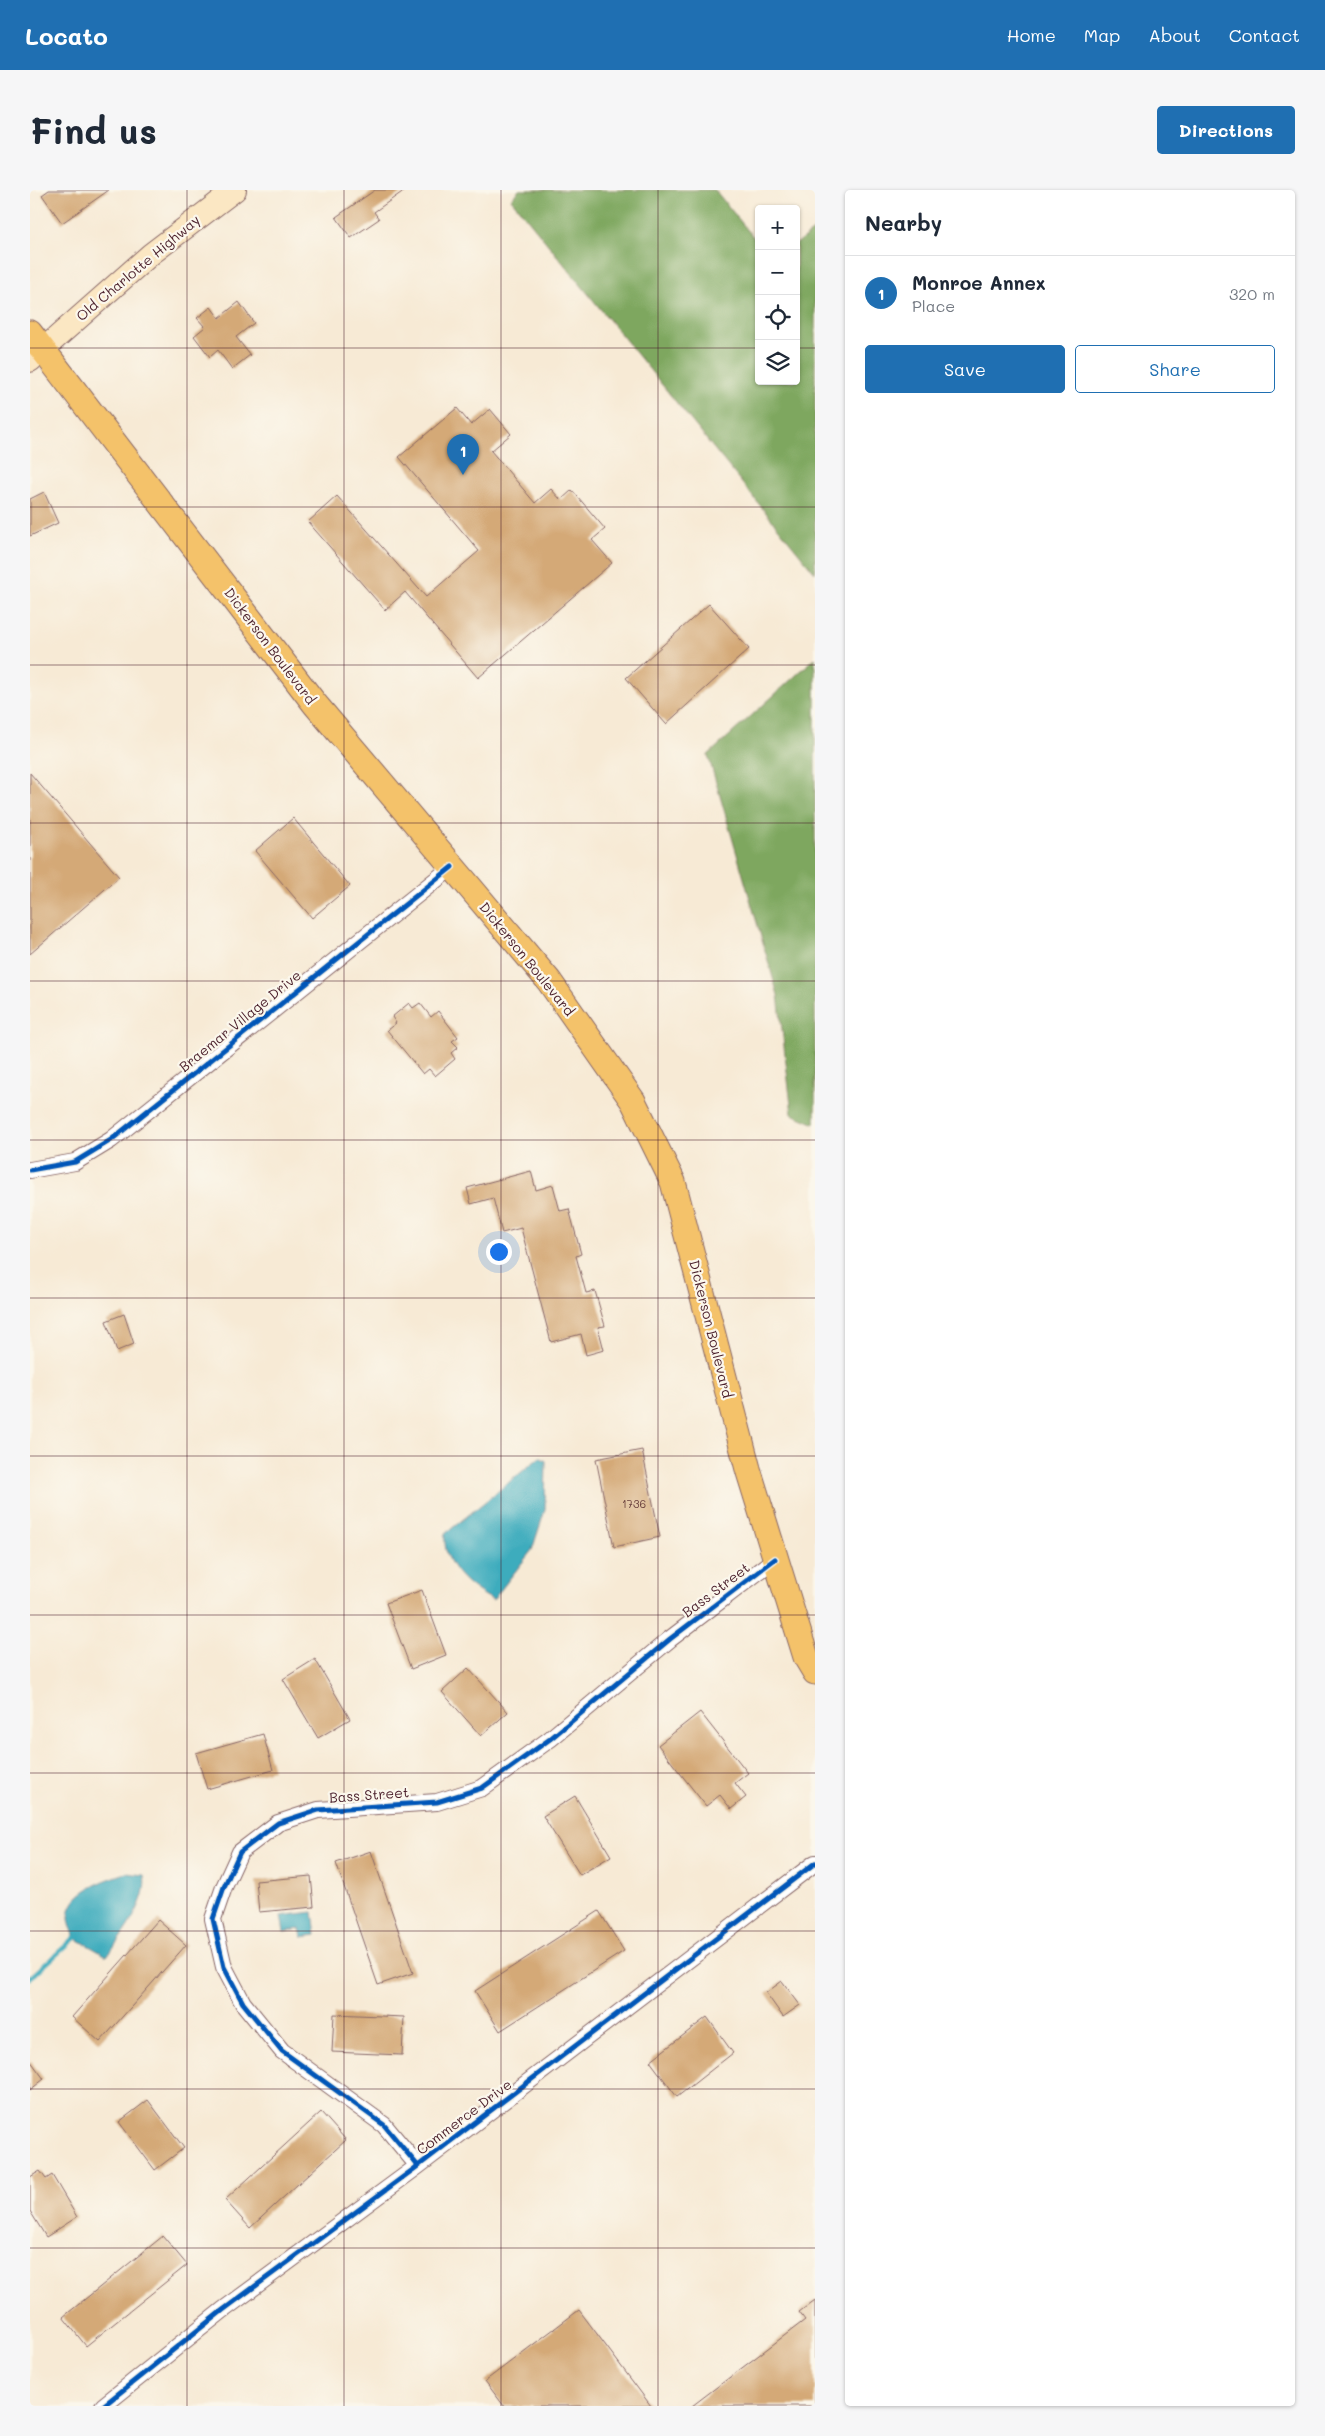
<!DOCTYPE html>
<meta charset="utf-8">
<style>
body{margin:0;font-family:Mali,sans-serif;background:#f6f6f7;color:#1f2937}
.controls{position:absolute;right:15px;top:15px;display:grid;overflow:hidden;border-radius:5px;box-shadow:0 1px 4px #0004}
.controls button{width:45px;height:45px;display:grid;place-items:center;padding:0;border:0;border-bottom:1px solid #e0e1e3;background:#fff;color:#1f2937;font:25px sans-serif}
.you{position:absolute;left:468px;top:1061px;width:18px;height:18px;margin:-12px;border:4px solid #fff;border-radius:50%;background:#1a73e8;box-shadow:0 0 0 8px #1a73e833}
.badge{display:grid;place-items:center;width:32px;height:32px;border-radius:50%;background:#1f6fb2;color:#fff;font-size:16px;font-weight:700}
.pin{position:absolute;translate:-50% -41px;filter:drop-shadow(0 1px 2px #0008)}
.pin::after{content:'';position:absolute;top:26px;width:18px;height:15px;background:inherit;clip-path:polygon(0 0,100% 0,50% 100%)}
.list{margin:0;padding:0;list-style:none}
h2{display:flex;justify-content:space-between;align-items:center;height:65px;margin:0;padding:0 20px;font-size:21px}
h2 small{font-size:16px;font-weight:400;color:#747a83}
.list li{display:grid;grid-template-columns:32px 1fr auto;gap:15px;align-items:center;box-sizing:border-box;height:75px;padding:0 20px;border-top:1px solid #e0e1e3}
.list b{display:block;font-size:19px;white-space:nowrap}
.list p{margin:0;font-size:16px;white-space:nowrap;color:#747a83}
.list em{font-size:16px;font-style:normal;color:#747a83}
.actions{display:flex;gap:10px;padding:15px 20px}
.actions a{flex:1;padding:11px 0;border:1px solid #1f6fb2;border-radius:5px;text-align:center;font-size:18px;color:#1f6fb2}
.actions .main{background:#1f6fb2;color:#fff}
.icon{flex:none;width:28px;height:28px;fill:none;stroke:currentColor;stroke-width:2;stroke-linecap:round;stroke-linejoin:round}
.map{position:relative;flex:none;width:785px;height:2216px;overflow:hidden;border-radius:5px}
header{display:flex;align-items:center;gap:30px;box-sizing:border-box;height:70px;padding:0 25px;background:#1f6fb2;color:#fff}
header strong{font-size:24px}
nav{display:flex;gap:28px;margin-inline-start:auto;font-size:18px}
.intro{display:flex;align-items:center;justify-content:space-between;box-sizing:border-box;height:120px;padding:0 30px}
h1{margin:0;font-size:35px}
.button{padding:12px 22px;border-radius:5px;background:#1f6fb2;color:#fff;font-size:18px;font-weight:700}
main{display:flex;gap:30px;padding:0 30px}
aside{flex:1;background:#fff;border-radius:5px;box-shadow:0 1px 4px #0004}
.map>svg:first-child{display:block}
.forest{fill:#7ea75f;stroke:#646345}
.water{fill:#3eacbd;stroke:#446674}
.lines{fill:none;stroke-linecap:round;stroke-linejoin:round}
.stream{stroke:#3eacbd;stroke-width:5}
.building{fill:#d4a977}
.minor-casing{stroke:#876666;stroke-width:18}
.secondary-casing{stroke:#876666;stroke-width:24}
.primary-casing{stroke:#876666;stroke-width:27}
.minor{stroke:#fff;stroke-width:16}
.secondary{stroke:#fbe7c3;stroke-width:22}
.primary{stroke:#f4c26a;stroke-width:25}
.cycleway-casing{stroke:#fbf7ec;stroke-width:8}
.cycleway{stroke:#0057b8;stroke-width:5}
.grid{fill:none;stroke:#4a1f2b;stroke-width:1;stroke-opacity:0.55}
.labels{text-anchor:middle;stroke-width:4.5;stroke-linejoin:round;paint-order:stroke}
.number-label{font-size:11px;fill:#6c423e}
.street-label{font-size:14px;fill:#4a1f2b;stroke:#fbf7ec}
</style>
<header>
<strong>Locato</strong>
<nav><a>Home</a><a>Map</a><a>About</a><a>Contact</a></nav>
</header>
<div class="intro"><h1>Find us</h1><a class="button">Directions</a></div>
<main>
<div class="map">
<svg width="785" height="2216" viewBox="0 0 785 2216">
<rect width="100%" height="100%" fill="#fbf7ec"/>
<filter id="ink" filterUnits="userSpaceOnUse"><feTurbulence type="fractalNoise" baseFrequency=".02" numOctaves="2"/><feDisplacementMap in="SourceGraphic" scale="10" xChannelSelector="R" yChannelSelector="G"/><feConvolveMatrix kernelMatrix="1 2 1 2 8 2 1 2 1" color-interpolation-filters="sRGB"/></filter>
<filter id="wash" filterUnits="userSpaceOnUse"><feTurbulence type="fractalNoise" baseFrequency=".0096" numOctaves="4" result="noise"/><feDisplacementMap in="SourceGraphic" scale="20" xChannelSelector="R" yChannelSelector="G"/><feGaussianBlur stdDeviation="1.12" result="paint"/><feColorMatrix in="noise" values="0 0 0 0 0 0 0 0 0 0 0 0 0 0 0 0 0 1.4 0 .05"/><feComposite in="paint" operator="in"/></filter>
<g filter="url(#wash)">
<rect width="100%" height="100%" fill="#f7ead5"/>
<!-- forest -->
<path class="forest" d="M 489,0 L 685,0 L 729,54 L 729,191 L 766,191 L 766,54 L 785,40 L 785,383 L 481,9 Z
M 785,468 L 785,934 L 762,924 L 748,805 L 678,565 Z"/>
<!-- water -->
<path class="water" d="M 510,1267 L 516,1271 L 515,1320 L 502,1360 L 463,1410 C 438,1397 412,1375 415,1344 Z
M 96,1683 L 114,1685 C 120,1710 91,1747 77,1766 L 45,1748 C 43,1742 40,1735 39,1729 C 38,1701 76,1690 96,1683 Z
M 283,1722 L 286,1745 L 272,1747 L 270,1739 L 254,1742 L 251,1726 Z"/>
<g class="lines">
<!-- stream -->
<path class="stream" d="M 0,1788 L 48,1745"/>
</g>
<g id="blocks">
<!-- building -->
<path class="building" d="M 19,0 L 79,0 L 32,33 L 12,5 Z
M 345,0 L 375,0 L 344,22 L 349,29 L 321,48 L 306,27 Z
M 209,112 L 224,133 L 206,147 L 220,165 L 202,179 L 188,160 L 180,167 L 164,146 L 175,137 L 167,128 L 181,117 L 189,128 Z
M 427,218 L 441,235 L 460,219 L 481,244 L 461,261 L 505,313 L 521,299 L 531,310 L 542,300 L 575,339 L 562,350 L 582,373 L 448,488 L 375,402 L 355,420 L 278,332 L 307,306 L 396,407 L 449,361 L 369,267 Z
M 14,302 L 28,333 L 0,346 L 0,309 Z
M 679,414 L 719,459 L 636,534 L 596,488 Z
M 0,583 L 89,687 L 0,764 Z
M 263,628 L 320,696 L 282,728 L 225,661 Z
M 379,813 L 383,818 L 390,813 L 401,827 L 408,821 L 428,847 L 422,851 L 428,857 L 421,863 L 425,869 L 405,886 L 399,879 L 393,884 L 357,840 L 366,833 L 362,827 Z
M 501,981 L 506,1000 L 523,995 L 530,1021 L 539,1019 L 551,1064 L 546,1066 L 556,1103 L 565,1101 L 575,1136 L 568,1137 L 574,1160 L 556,1165 L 551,1144 L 521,1152 L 491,1038 L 472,1043 L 463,1008 L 441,1014 L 437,998 Z
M 94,1124 L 104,1154 L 87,1161 L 76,1131 Z
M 612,1260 L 630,1347 L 584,1357 L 566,1269 Z
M 392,1400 L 416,1465 L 381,1479 L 356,1413 Z
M 285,1469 L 320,1529 L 288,1548 L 253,1489 Z
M 438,1478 L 478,1522 L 451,1546 L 412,1502 Z
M 670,1522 L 718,1583 L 705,1593 L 716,1607 L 701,1619 L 690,1605 L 676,1616 L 628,1555 Z
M 233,1544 L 243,1580 L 177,1599 L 166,1563 Z
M 545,1606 L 581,1666 L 550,1685 L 513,1626 Z
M 341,1661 L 383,1783 L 348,1795 L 306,1673 Z
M 281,1686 L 284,1717 L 229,1722 L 226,1691 Z
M 569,1721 L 594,1761 L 470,1841 L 445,1801 Z
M 128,1730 L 156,1755 L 70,1852 L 42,1827 Z
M 752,1791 L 770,1815 L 753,1827 L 736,1803 Z
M 304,1824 L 374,1827 L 372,1865 L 302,1862 Z
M 677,1827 L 703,1863 L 647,1907 L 620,1871 Z
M 0,1870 L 14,1889 L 0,1900 Z
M 118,1910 L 154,1958 L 125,1980 L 89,1932 Z
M 291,1922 L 316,1950 L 220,2038 L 195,2010 Z
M 10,1981 L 16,1989 L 22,1985 L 47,2027 L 16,2047 L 0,2021 L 0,1987 Z
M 133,2046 L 157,2075 L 56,2156 L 33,2127 Z
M 785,2110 L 785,2216 L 662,2216 L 775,2130 L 769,2122 Z
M 549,2120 L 621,2216 L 474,2216 L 455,2191 Z"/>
</g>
</g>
<g filter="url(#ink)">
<use href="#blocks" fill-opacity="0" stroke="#876666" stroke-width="1"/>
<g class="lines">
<defs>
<path id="minor" d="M 0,980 L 45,972 L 81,950 L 422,677
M 388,1976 L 354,1935 L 252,1861 L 213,1813 L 194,1777 L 183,1729 L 194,1697 L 210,1662 L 248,1633 L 288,1620 L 407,1612 L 452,1598 L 520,1549 L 640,1449 L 745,1369
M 73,2216 L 193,2120 L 388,1976 L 785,1673"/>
<path id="secondary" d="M 0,171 L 121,64 L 205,0"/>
<path id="primary" d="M 0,143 L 285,514 L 519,791 L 603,911 L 643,992 L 718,1279 L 776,1467 L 785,1482"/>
</defs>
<!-- minor casing -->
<use href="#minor" class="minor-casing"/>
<!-- secondary casing -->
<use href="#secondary" class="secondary-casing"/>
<!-- primary casing -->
<use href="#primary" class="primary-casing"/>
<!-- minor -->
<use href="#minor" class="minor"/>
<!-- secondary -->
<use href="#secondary" class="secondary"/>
<!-- primary -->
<use href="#primary" class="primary"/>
<defs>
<path id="cycleway" d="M 0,980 L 45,972 L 81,950 L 422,677
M 388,1976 L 354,1935 L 252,1861 L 213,1813 L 194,1777 L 183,1729 L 194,1697 L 210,1662 L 248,1633 L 288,1620 L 407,1612 L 452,1598 L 520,1549 L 640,1449 L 745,1369
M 73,2216 L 193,2120 L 388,1976 L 785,1673"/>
</defs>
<!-- cycleway casing -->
<use href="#cycleway" class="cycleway-casing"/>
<!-- cycleway -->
<use href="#cycleway" class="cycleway"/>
</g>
</g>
<!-- grid -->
<path class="grid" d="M 157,0 L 157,2216M 314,0 L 314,2216M 471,0 L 471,2216M 628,0 L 628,2216M 0,158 L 729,158M 766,158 L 785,158M 0,317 L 785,317M 0,475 L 785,475M 0,633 L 785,633M 0,791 L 785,791M 0,950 L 785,950M 0,1108 L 785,1108M 0,1266 L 785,1266M 0,1425 L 785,1425M 0,1583 L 785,1583M 0,1741 L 785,1741M 0,1899 L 785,1899M 0,2058 L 785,2058"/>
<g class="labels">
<!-- number labels -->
<g class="number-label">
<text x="604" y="1318">1736</text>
</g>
<!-- street labels -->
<g class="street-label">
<text transform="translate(108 78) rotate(-40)" y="5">Old Charlotte Highway</text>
<text transform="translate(240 456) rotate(53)" y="5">Dickerson Boulevard</text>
<text transform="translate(497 769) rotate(51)" y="5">Dickerson Boulevard</text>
<text transform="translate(210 831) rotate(-39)" y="5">Braemar Village Drive</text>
<text transform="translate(681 1139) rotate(76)" y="5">Dickerson Boulevard</text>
<text transform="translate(686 1400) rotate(-37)" y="5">Bass Street</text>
<text transform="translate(339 1605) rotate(-4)" y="5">Bass Street</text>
<text transform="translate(434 1927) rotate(-37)" y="5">Commerce Drive</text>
</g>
</g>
</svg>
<div class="controls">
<button>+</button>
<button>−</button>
<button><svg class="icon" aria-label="locate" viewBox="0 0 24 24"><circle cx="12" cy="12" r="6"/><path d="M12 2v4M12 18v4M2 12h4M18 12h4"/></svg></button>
<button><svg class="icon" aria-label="layers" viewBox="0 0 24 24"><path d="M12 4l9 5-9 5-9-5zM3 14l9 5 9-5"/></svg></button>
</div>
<div class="you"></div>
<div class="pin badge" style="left:433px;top:285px">1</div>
</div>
<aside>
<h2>Nearby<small></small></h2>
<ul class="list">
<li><span class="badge">1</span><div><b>Monroe Annex</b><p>Place</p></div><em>320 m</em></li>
</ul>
<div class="actions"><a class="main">Save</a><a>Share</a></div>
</aside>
</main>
